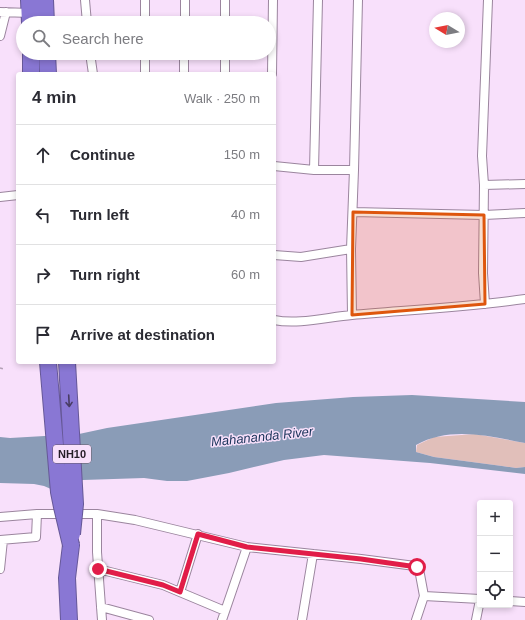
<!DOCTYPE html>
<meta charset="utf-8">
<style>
body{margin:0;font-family:Helvetica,sans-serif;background:#f2f2f3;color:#2b2b33}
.controls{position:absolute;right:12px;bottom:12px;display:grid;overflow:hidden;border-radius:4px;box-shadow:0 2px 6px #0003}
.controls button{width:36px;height:36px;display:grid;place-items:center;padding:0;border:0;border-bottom:1px solid #e1e1e2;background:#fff;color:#2b2b33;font:20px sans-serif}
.compass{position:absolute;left:429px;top:12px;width:36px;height:36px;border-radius:50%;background:#fff;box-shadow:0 2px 6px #0003;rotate:280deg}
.stop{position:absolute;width:12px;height:12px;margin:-9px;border:3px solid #e11d48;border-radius:50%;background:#fff}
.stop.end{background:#e11d48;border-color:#fff;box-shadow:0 1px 4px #0008}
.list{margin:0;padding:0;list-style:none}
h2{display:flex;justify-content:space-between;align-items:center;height:52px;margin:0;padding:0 16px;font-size:17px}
h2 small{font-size:13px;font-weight:400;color:#7c7c81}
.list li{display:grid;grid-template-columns:26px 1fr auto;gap:12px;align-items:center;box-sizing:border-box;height:60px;padding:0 16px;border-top:1px solid #e1e1e2}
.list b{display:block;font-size:15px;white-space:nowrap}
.list em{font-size:13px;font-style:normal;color:#7c7c81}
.icon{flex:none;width:22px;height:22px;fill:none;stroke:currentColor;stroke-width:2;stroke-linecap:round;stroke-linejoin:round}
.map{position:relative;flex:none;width:525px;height:620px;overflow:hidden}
.search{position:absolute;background:#fff;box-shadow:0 2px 6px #0003;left:16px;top:16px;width:260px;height:44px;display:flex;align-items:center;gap:10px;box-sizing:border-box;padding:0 14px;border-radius:22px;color:#7c7c81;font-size:15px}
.panel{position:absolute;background:#fff;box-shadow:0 2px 6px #0003;left:16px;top:72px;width:260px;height:292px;border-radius:4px}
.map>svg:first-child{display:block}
.green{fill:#e1bfba}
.water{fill:#8a9cb7}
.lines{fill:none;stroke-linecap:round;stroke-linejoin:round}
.street-casing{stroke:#9b859e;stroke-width:10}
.highway-casing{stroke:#665897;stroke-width:18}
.path{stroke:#b29fb5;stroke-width:1.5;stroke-dasharray:3 2;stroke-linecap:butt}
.street{stroke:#fff;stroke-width:8}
.highway{stroke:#8977d4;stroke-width:16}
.highway-bridge-casing{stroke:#665897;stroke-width:18;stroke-linecap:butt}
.highway-bridge{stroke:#8977d4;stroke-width:16}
.oneway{stroke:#483c63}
.route{stroke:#e11d48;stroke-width:5}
.marked{fill:#de560d;fill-opacity:0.2;stroke:#de560d;stroke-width:3;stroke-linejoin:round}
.labels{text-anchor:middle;stroke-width:3;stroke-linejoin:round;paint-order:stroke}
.shield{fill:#f8e0fb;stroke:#645866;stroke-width:1}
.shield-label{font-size:11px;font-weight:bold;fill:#251d26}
.water-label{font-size:13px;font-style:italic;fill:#1b345a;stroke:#f8e0fb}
</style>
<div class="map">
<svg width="525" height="620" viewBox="0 0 525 620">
<rect width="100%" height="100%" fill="#f8e0fb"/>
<!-- green -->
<path class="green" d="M 475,434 L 525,443 L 525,467 L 516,468 L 502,466 L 434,457 L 416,452 L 417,445 L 434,437 Z"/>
<!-- water -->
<path class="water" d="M 412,395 L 525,402 L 525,443 C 489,436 450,426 416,445 L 416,452 L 434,457 L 502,466 L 516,468 L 525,467 L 525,474 L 430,463 L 324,455 L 284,460 L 229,473 L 187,481 L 167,481 L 144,478 L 83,480 L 51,489 L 44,486 L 34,484 L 0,483 L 0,437 L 10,438 L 79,434 L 107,428 L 276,403 L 353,397 Z"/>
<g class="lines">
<defs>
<path id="street" d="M 85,0 L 87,23
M 0,12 L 30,13
M 145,23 L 145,0
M 185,23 L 185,0
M 225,23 L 225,0
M 0,36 L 6,12
M 90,53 L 93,74
M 145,53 L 145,74
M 184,74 L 184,53
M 225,74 L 225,53
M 272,74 L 273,0
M 274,166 L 314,170 L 354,170
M 314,170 L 318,0
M 484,185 L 525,184
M 0,197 L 18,195
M 353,212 L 484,215 L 525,213
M 274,255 L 301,257 L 351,249
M 485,304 L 483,273 L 484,185 L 482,156 L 488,0
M 352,315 L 351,249 L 354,170 L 358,0
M 274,320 C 298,325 328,317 352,315 C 410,310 468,307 525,299
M 97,514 L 97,552 L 102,620
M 0,517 L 37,514 L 97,514 L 135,520 L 247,547 L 361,559 L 415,566 L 419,569 L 424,596 L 416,620
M 0,540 L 36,537 L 37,514
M 0,569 L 3,540
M 98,569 L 163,585 L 225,611
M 180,592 L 198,534
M 424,596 L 480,599
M 510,601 L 525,602
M 101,607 L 149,620
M 222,620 L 247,547
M 302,620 L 313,554
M 476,620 L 480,600"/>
<path id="highway" d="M 29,0 L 30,23
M 45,0 L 46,23
M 31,53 L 31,74
M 47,53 L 48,74
M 69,620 L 67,578 L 71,545"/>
</defs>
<!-- street casing -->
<use href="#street" class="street-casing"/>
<!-- highway casing -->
<use href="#highway" class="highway-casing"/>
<!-- path -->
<path class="path" d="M 0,368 L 4,369"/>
<!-- street -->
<use href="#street" class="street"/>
<!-- highway -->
<use href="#highway" class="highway"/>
<defs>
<path id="highway-bridge" d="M 48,362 L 59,492 L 62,507 L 71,545
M 67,362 L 75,504 L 72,534"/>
</defs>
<!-- highway-bridge casing -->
<use href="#highway-bridge" class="highway-bridge-casing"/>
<!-- highway-bridge -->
<use href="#highway-bridge" class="highway-bridge"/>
</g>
<!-- one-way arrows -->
<defs><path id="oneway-shaft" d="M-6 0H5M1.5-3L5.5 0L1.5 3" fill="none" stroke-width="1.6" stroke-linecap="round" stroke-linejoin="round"/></defs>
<use class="oneway" href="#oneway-shaft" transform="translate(69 401) rotate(87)"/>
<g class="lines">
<!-- route -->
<path class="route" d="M 98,569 L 163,585 L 180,592 L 198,534 L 247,547 L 361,559 L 417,567"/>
</g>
<!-- marked area -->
<path class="marked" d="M 353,212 L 484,215 L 485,304 L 352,315 Z"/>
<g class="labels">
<!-- shield labels -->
<rect class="shield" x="53" y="445" width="38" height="18" rx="3"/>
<g class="shield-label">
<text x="72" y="458">NH10</text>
</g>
<!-- water labels -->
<g class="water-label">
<text transform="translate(262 436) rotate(-6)" y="5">Mahananda River</text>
</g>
</g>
</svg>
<div class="controls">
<button>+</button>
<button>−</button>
<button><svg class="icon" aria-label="locate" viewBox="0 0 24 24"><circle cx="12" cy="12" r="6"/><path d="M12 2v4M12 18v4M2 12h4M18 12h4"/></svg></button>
</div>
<svg class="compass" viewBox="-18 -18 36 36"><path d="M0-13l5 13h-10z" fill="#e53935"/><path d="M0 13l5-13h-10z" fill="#7c7c81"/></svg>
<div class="stop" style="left:417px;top:567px"></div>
<div class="stop end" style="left:98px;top:569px"></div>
<div class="search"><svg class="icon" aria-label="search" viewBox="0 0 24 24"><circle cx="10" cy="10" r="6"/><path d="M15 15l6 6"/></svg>Search here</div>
<section class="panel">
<h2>4 min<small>Walk · 250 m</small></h2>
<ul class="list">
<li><svg class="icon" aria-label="ahead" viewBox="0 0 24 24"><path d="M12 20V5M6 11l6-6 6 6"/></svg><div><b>Continue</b></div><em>150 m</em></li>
<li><svg class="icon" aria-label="left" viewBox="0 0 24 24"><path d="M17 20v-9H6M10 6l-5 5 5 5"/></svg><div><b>Turn left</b></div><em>40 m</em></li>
<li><svg class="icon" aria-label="right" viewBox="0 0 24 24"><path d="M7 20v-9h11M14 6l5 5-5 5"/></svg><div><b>Turn right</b></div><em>60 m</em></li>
<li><svg class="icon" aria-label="arrive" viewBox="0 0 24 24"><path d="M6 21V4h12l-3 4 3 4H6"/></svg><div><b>Arrive at destination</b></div></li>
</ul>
</section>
</div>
